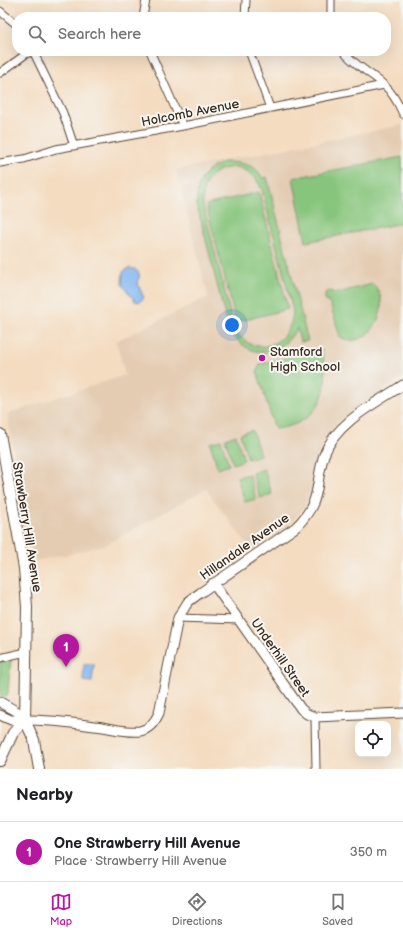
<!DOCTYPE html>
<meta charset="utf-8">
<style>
body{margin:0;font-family:"Balsamiq Sans",sans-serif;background:#f2f2f2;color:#202124}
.controls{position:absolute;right:12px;bottom:12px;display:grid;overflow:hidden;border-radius:8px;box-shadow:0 4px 16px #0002}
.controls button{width:36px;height:36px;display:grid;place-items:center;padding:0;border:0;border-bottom:1px solid #e0e0e0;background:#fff;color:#202124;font:20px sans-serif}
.you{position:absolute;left:232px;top:325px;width:14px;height:14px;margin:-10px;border:3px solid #fff;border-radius:50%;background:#1a73e8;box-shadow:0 0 0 6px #1a73e833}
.badge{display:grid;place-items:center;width:26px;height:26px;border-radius:50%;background:#b5179e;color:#fff;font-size:13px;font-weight:700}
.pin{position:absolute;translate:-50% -33px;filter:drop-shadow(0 1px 2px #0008)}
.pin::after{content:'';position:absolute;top:21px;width:14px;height:12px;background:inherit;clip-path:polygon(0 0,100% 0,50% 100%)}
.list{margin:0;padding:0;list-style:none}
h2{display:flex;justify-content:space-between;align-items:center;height:52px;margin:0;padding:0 16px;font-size:17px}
h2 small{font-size:13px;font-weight:400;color:#757577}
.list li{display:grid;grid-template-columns:26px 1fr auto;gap:12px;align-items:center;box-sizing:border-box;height:60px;padding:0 16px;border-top:1px solid #e0e0e0}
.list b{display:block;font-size:15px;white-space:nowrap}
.list p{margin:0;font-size:13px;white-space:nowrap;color:#757577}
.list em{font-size:13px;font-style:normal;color:#757577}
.icon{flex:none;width:22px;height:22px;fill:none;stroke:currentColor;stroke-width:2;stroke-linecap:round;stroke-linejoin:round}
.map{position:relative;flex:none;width:403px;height:769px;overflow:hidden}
.search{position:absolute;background:#fff;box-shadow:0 4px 16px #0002;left:12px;right:12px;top:12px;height:44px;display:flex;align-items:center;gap:10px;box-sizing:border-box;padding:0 14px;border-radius:16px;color:#757577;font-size:15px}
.sheet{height:112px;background:#fff}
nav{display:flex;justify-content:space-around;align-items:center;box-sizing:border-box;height:56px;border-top:1px solid #e0e0e0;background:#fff;font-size:11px;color:#757577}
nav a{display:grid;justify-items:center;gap:2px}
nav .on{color:#b5179e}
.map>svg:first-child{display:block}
.built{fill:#e4ccb2}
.green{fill:#87c57c;stroke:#61784d;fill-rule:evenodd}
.water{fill:#84b8f2;stroke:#607188}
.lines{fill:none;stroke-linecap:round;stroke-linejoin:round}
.minor-casing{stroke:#574536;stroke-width:9}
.tertiary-casing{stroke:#574536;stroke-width:11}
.secondary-casing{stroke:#574536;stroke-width:12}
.minor{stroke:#fff;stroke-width:7}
.tertiary{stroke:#fff;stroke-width:9}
.secondary{stroke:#fff;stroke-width:10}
.poi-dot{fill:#b5179e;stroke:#f6f6f2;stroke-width:1.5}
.labels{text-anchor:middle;stroke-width:4;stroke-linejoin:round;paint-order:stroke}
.street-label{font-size:13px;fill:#3b2a1e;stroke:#f6f6f2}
.poi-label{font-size:13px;fill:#3b2a1e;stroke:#f6f6f2;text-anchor:start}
</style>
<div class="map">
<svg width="403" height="769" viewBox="0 0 403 769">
<rect width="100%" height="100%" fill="#f6f6f2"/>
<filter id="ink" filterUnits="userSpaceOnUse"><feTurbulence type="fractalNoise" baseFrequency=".025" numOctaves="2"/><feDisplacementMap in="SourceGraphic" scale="8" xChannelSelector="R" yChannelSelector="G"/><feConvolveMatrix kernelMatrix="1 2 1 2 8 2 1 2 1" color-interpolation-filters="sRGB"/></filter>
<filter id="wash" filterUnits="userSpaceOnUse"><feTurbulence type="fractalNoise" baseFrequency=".012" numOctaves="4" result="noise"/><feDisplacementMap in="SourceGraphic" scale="16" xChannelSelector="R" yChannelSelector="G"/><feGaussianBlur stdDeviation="0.9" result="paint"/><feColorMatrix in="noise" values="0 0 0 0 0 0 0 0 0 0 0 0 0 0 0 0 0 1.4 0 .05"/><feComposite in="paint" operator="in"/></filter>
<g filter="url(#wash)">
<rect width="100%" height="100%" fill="#f4dcc0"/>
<!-- built -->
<path class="built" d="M 403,125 L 403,377 L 339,421 L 324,441 L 316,461 L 313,486 L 305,506 L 285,529 L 252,551 L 206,489 L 107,544 L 75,553 L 34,561 L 7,414 L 125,375 L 116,341 L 208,297 L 176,170 Z"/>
<!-- green -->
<path class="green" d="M 402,157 L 403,223 L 306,242 L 293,178 Z
M 223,162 C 236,162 257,163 262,178 L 267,177 L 308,341 L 300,342 L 297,328 C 279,360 247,360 228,328 L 197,205 C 196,182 202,172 223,162 ZM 237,167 C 250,172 256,177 262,190 L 293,311 C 291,348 249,361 233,325 L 203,205 C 201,180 212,168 237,167 Z
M 259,192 L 288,309 L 236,322 L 206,205 Z
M 373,284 C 395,305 369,353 340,337 L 331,306 L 325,299 L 325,293 L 328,291 L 337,293 Z
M 321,349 C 333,389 321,424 275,429 L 257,371 L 260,364 Z
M 252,430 L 260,455 L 248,459 L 240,434 Z
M 236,435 L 244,460 L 233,464 L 225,439 Z
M 221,440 L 229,465 L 218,469 L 210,443 Z
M 264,469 L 272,494 L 260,498 L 252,473 Z
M 249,474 L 256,499 L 245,502 L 237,477 Z
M 11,659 L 8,693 L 6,697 L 0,697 L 0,661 Z"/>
<!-- water -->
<path class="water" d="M 129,268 L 135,269 L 139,273 L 139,278 L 137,282 L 144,298 L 139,302 L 135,301 L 122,284 L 123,272 Z
M 84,664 L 94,664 L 92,682 L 83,681 Z"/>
</g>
<g filter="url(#ink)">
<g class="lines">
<defs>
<path id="minor" d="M 0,11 L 17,25
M 143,17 L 146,0
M 245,17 L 246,0
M 331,17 L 331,0
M 33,51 L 63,113 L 74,146
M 150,51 L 183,126
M 249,51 L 270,108
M 343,51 C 354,65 371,73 384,85 C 393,93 398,103 403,114
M 0,73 L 26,54 L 34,51
M 0,163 L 24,159 L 56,149 L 183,126 L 384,85
M 178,618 L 239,620
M 0,658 L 26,652
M 315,717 L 316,769"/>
<path id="tertiary" d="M 213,583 L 301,709 L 307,714 L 315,717 L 403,713
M 0,702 L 18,712 L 25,720
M 0,715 L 11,720 C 38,719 67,722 94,726 C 109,727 125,733 140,731 C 150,729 155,722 159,713 L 178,618 L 188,602 L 200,593 L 296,527 C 323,500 314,486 324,455 C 336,422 376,403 403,385"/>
<path id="secondary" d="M 0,434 L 24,568 L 27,607 L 25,720 L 34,740 L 39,769
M 0,761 L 13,733 L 25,720"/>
</defs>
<!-- minor casing -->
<use href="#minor" class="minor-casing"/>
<!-- tertiary casing -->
<use href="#tertiary" class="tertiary-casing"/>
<!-- secondary casing -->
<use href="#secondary" class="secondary-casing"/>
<!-- minor -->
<use href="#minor" class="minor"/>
<!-- tertiary -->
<use href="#tertiary" class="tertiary"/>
<!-- secondary -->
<use href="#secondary" class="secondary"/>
</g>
</g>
<!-- markers -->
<circle class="poi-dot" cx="262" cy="358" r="4"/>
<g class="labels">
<!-- street labels -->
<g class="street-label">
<text transform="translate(190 112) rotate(-11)" y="5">Holcomb Avenue</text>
<text transform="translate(28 527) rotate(81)" y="5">Strawberry Hill Avenue</text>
<text transform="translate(244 546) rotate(-35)" y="5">Hillandale Avenue</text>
<text transform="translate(281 657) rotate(55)" y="5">Underhill Street</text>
</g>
<!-- poi labels -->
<g class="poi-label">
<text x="270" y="356">Stamford<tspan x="270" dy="15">High School</tspan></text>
</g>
</g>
</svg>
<div class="controls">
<button><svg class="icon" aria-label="locate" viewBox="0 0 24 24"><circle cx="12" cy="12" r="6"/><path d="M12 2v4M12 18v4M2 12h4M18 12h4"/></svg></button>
</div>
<div class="you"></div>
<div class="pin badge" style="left:66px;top:667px">1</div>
<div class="search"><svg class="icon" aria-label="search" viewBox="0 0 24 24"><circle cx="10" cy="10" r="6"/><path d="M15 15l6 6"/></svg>Search here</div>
</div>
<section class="sheet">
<h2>Nearby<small></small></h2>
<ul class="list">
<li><span class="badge">1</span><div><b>One Strawberry Hill Avenue</b><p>Place · Strawberry Hill Avenue</p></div><em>350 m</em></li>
</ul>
</section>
<nav>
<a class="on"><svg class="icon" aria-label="map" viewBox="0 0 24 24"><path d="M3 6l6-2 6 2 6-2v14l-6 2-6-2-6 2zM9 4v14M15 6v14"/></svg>Map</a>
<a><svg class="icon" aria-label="directions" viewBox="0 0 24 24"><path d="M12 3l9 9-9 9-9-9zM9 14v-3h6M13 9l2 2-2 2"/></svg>Directions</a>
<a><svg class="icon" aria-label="saved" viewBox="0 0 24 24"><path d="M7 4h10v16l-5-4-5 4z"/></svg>Saved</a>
</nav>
